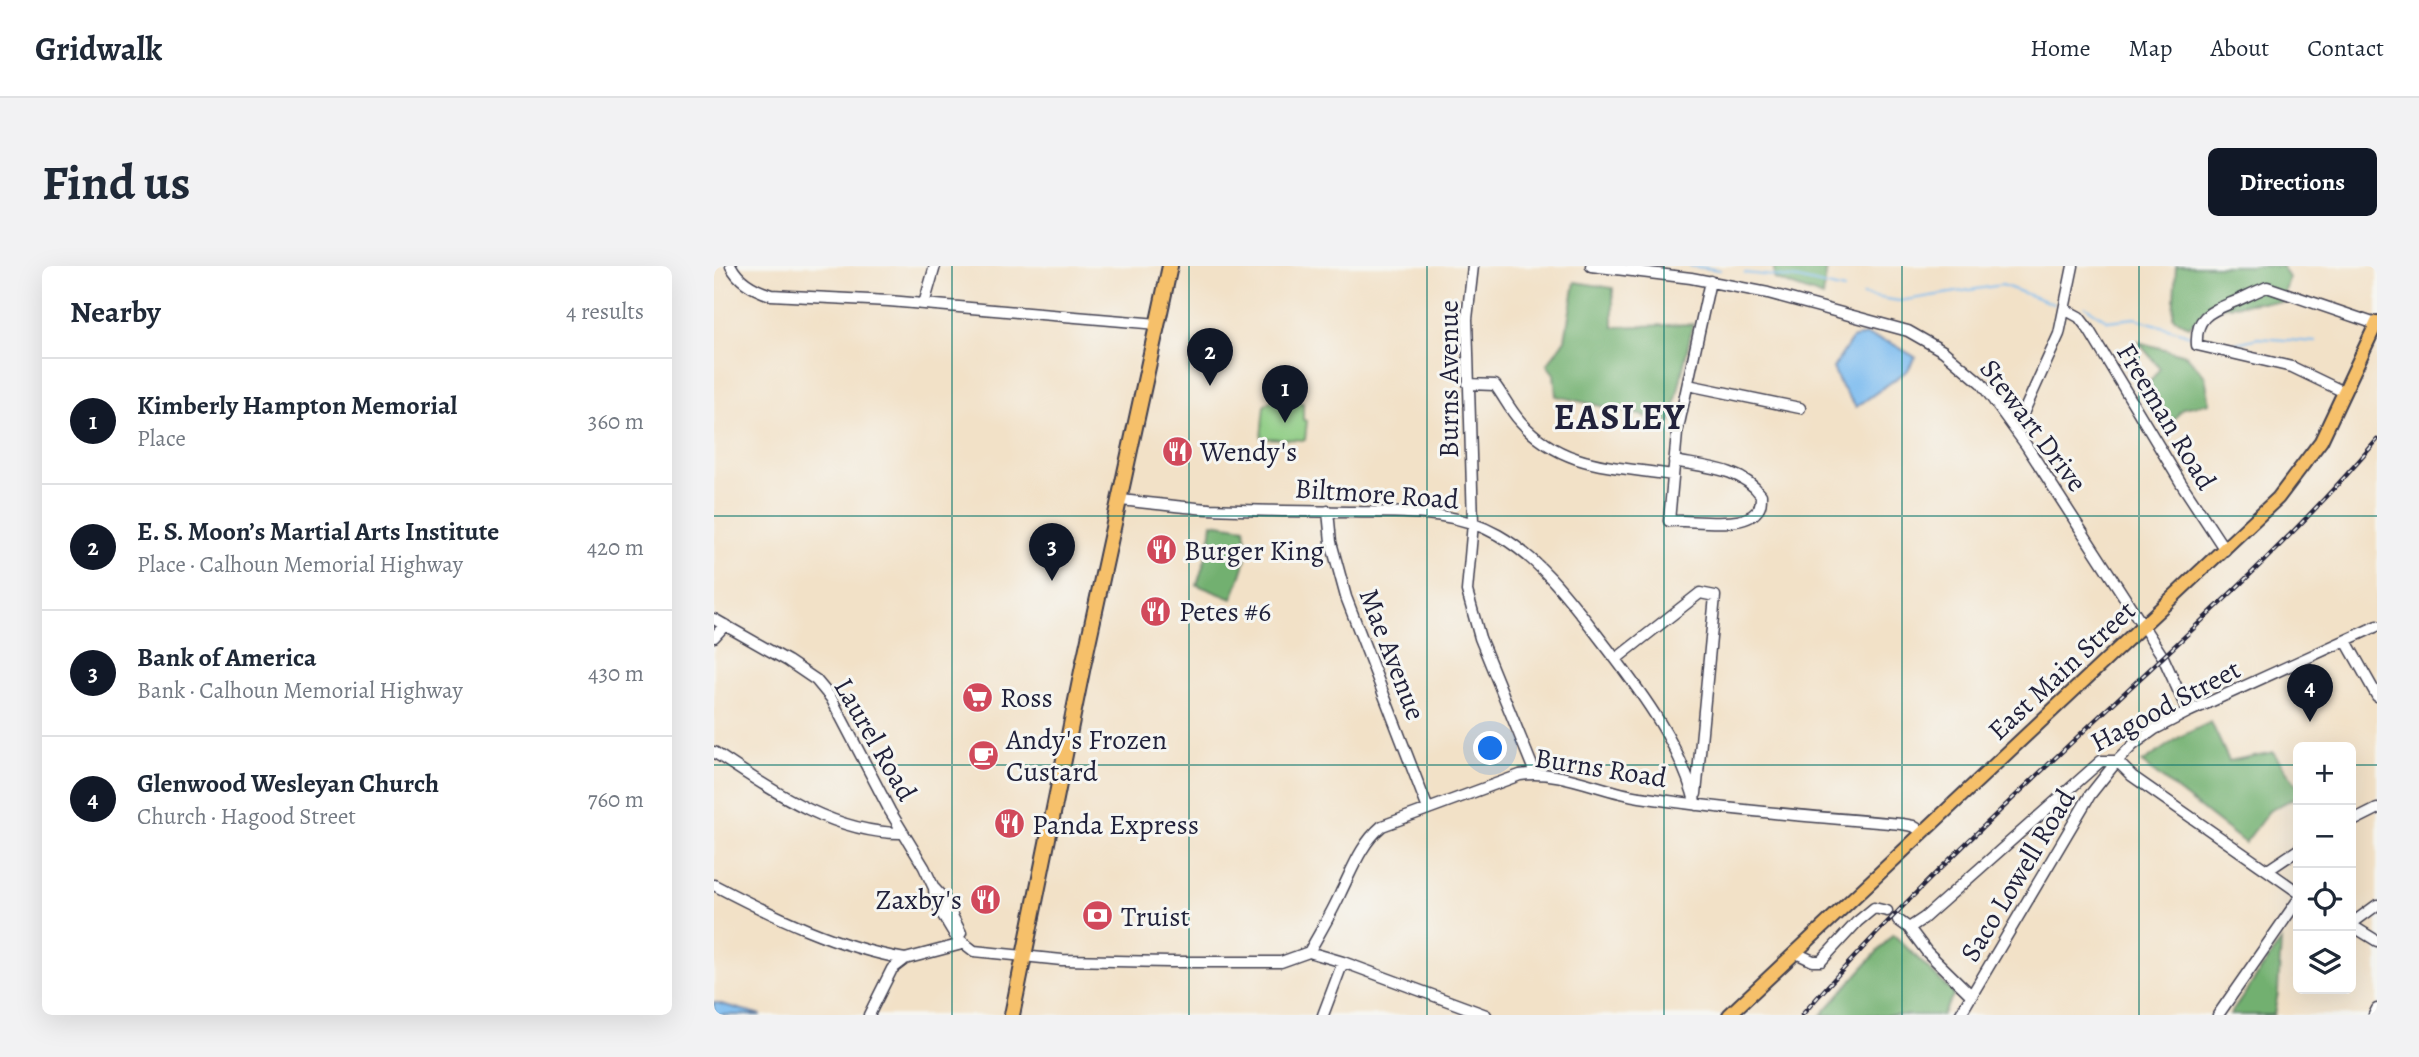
<!DOCTYPE html>
<meta charset="utf-8">
<style>
body{margin:0;font-family:Alegreya,serif;background:#f2f2f3;color:#1f2937}
.controls{position:absolute;right:21px;bottom:21px;display:grid;overflow:hidden;border-radius:10px;box-shadow:0 7px 28px #0002}
.controls button{width:63px;height:63px;display:grid;place-items:center;padding:0;border:0;border-bottom:2px solid #e0e1e3;background:#fff;color:#1f2937;font:35px sans-serif}
.you{position:absolute;left:777px;top:483px;width:24px;height:24px;margin:-18px;border:5px solid #fff;border-radius:50%;background:#1a73e8;box-shadow:0 0 0 10px #1a73e833}
.badge{display:grid;place-items:center;width:46px;height:46px;border-radius:50%;background:#111827;color:#fff;font-size:23px;font-weight:700}
.pin{position:absolute;translate:-50% -58px;filter:drop-shadow(0 2px 4px #0008)}
.pin::after{content:'';position:absolute;top:37px;width:24px;height:21px;background:inherit;clip-path:polygon(0 0,100% 0,50% 100%)}
.list{margin:0;padding:0;list-style:none}
h2{display:flex;justify-content:space-between;align-items:center;height:91px;margin:0;padding:0 28px;font-size:30px}
h2 small{font-size:23px;font-weight:400;color:#747a83}
.list li{display:grid;grid-template-columns:46px 1fr auto;gap:21px;align-items:center;box-sizing:border-box;height:126px;padding:0 28px;border-top:2px solid #e0e1e3}
.list b{display:block;font-size:26px;white-space:nowrap}
.list p{margin:0;font-size:23px;white-space:nowrap;color:#747a83}
.list em{font-size:23px;font-style:normal;color:#747a83}
.icon{flex:none;width:38px;height:38px;fill:none;stroke:currentColor;stroke-width:2;stroke-linecap:round;stroke-linejoin:round}
.map{position:relative;flex:none;width:1663px;height:749px;overflow:hidden;border-radius:10px}
header{display:flex;align-items:center;gap:42px;box-sizing:border-box;height:98px;padding:0 35px;background:#fff;border-bottom:2px solid #e0e1e3}
header strong{font-size:33px}
nav{display:flex;gap:38px;margin-inline-start:auto;font-size:24px}
.intro{display:flex;align-items:center;justify-content:space-between;box-sizing:border-box;height:168px;padding:0 42px}
h1{margin:0;font-size:49px}
.button{padding:18px 32px;border-radius:10px;background:#111827;color:#fff;font-size:24px;font-weight:700}
main{display:flex;gap:42px;padding:0 42px}
aside{flex:1;background:#fff;border-radius:10px;box-shadow:0 7px 28px #0002}
.map>svg:first-child{display:block}
.green{fill:#8dcc82;stroke:#58775e;stroke-width:2}
.forest{fill:#72b070;stroke:#4a6956;stroke-width:2}
.water{fill:#7bbbef;stroke:#4e6e95;stroke-width:2}
.lines{fill:none;stroke-linecap:round;stroke-linejoin:round}
.stream{stroke:#7bbbef;stroke-width:2}
.minor-casing{stroke:#413f50;stroke-width:13}
.major-casing{stroke:#413f50;stroke-width:16}
.highway-casing{stroke:#413f50;stroke-width:18}
.minor{stroke:#fff;stroke-width:10}
.major{stroke:#f6c06b;stroke-width:12}
.highway{stroke:#f6c06b;stroke-width:14}
.rail-casing{stroke:#22223b;stroke-width:4.5}
.rail{stroke:#f6f6f2;stroke-width:2;stroke-dasharray:5;stroke-linecap:butt}
.grid{fill:none;stroke:#0f766e;stroke-width:2;stroke-opacity:0.55}
.labels{text-anchor:middle;stroke-width:6;stroke-linejoin:round;paint-order:stroke}
.street-label{font-size:28px;fill:#22223b;stroke:#f6f6f2}
.poi-label{font-size:28px;fill:#22223b;stroke:#f6f6f2;text-anchor:start}
.district-label{font-size:35px;font-weight:bold;letter-spacing:2px;fill:#22223b;stroke:#f6f6f2}
</style>
<header>
<strong>Gridwalk</strong>
<nav><a>Home</a><a>Map</a><a>About</a><a>Contact</a></nav>
</header>
<div class="intro"><h1>Find us</h1><a class="button">Directions</a></div>
<main>
<aside>
<h2>Nearby<small>4 results</small></h2>
<ul class="list">
<li><span class="badge">1</span><div><b>Kimberly Hampton Memorial</b><p>Place</p></div><em>360 m</em></li>
<li><span class="badge">2</span><div><b>E. S. Moon’s Martial Arts Institute</b><p>Place · Calhoun Memorial Highway</p></div><em>420 m</em></li>
<li><span class="badge">3</span><div><b>Bank of America</b><p>Bank · Calhoun Memorial Highway</p></div><em>430 m</em></li>
<li><span class="badge">4</span><div><b>Glenwood Wesleyan Church</b><p>Church · Hagood Street</p></div><em>760 m</em></li>
</ul>
</aside>
<div class="map">
<svg width="1663" height="749" viewBox="0 0 1663 749">
<rect width="100%" height="100%" fill="#f6f6f2"/>
<filter id="ink" filterUnits="userSpaceOnUse"><feTurbulence type="fractalNoise" baseFrequency=".0143" numOctaves="2"/><feDisplacementMap in="SourceGraphic" scale="14" xChannelSelector="R" yChannelSelector="G"/><feConvolveMatrix kernelMatrix="1 2 1 2 8 2 1 2 1" color-interpolation-filters="sRGB"/></filter>
<filter id="wash" filterUnits="userSpaceOnUse"><feTurbulence type="fractalNoise" baseFrequency=".00686" numOctaves="4" result="noise"/><feDisplacementMap in="SourceGraphic" scale="28" xChannelSelector="R" yChannelSelector="G"/><feGaussianBlur stdDeviation="1.57" result="paint"/><feColorMatrix in="noise" values="0 0 0 0 0 0 0 0 0 0 0 0 0 0 0 0 0 1.4 0 .05"/><feComposite in="paint" operator="in"/></filter>
<g filter="url(#wash)">
<rect width="100%" height="100%" fill="#f2e1c7"/>
<!-- green -->
<path class="green" d="M 556,135 L 589,137 L 589,154 L 593,155 L 591,174 L 547,172 L 550,140 Z"/>
<!-- forest -->
<path class="forest" d="M 1060,0 L 1113,0 L 1109,31 L 1060,13 Z
M 1462,0 L 1568,0 L 1575,12 L 1568,36 L 1543,36 L 1492,43 L 1475,61 L 1459,51 Z
M 861,16 L 899,22 L 899,61 L 979,58 L 957,156 L 842,130 L 840,108 L 833,99 L 851,73 Z
M 1424,76 L 1472,89 L 1491,110 L 1496,137 L 1469,142 L 1451,165 L 1432,121 L 1446,102 Z
M 498,257 L 531,262 C 536,292 529,305 518,333 L 483,319 L 495,281 Z
M 1497,456 L 1515,495 L 1559,486 L 1584,521 L 1584,530 L 1555,545 L 1531,577 L 1428,497 L 1467,470 Z
M 1179,668 L 1240,728 L 1228,749 L 1107,749 Z
M 1567,675 L 1564,727 L 1560,749 L 1516,749 Z"/>
<!-- water -->
<path class="water" d="M 1151,69 L 1177,77 L 1201,91 L 1194,104 L 1142,141 L 1126,118 L 1119,102 L 1138,73 Z
M 0,736 L 47,749 L 0,749 Z"/>
<g class="lines">
<!-- stream -->
<path class="stream" d="M 976,0 L 1006,4
M 1031,7 L 1084,13 L 1130,24
M 1148,29 L 1185,35 L 1288,19 L 1340,38
M 1371,40 L 1394,55 L 1421,52 L 1476,69
M 1491,74 L 1519,78 L 1544,72 L 1602,76"/>
</g>
</g>
<g filter="url(#ink)">
<g class="lines">
<defs>
<path id="minor" d="M 17,0 C 25,16 41,24 57,29 L 175,35 L 444,58
M 759,0 L 753,53 L 759,257 L 753,325 L 766,372 L 821,507
M 877,0 L 977,12 L 1054,27 L 1194,65 L 1229,85 L 1267,117 L 1312,179 L 1449,391 L 1474,446
M 210,38 L 221,0
M 1352,44 L 1365,51 L 1375,64 L 1467,217 L 1511,284
M 754,118 L 781,119 C 790,131 796,144 806,155 C 848,203 900,200 959,209
M 974,119 L 1086,142
M 1630,126 L 1578,101 L 1483,79 C 1481,49 1498,45 1522,35 C 1533,30 1543,25 1553,21 L 1662,58
M 1302,163 L 1345,68 L 1359,0
M 960,195 C 991,201 1028,202 1047,229 C 1047,235 1047,241 1043,245 C 1029,264 977,253 955,255 L 963,167 L 996,15
M 406,234 C 436,237 466,241 496,243 C 543,245 591,245 639,246 C 689,247 739,243 784,269 C 830,295 862,342 894,383 C 930,430 967,480 982,539
M 614,245 L 617,276 L 632,331 L 714,543
M 0,353 L 74,395 L 102,414 L 117,432 L 176,545 L 210,601 L 220,622 L 221,636 L 242,671 L 260,685 L 348,694 L 455,696 L 567,696 L 595,686
M 0,371 L 11,359
M 1632,375 L 1663,430
M 902,393 L 986,327 L 1001,330 L 982,528
M 0,486 C 56,523 119,568 189,567
M 1403,495 L 1418,510 L 1584,626
M 1637,556 L 1663,543
M 1554,604 L 1584,584
M 0,619 C 61,651 123,681 191,693
M 221,623 L 229,632 L 247,667
M 1184,654 L 1195,662 L 1210,652 L 1387,495 L 1403,495
M 1637,658 L 1663,639
M 1637,659 L 1663,675
M 1195,662 L 1213,686 L 1258,730
M 595,686 C 606,666 618,647 627,626 C 639,602 647,578 668,560 L 806,509 C 846,503 886,525 926,531 C 1013,544 1101,551 1188,558 L 1199,560 L 1209,566
M 595,686 L 629,696 L 772,749
M 1082,687 L 1099,695 L 1107,695 L 1143,656 L 1160,642 L 1173,645
M 155,749 L 178,703 L 191,693 L 248,678
M 609,749 L 629,696
M 1246,749 L 1376,529 L 1403,495 L 1419,479 L 1441,463 L 1474,446 L 1663,360
M 1504,749 L 1584,634
M 1660,749 L 1663,743"/>
<path id="major" d="M 1015,749 L 1564,232 L 1607,175 L 1663,56"/>
<path id="highway" d="M 298,749 L 369,400 L 456,0"/>
</defs>
<!-- minor casing -->
<use href="#minor" class="minor-casing"/>
<!-- major casing -->
<use href="#major" class="major-casing"/>
<!-- highway casing -->
<use href="#highway" class="highway-casing"/>
<!-- minor -->
<use href="#minor" class="minor"/>
<!-- major -->
<use href="#major" class="major"/>
<!-- highway -->
<use href="#highway" class="highway"/>
<defs>
<path id="rail" d="M 1088,749 C 1182,641 1286,544 1390,446 C 1484,358 1580,272 1663,174"/>
</defs>
<!-- rail casing -->
<use href="#rail" class="rail-casing"/>
<!-- rail -->
<use href="#rail" class="rail"/>
</g>
</g>
<!-- grid -->
<path class="grid" d="M 238,0 L 238,749M 475,0 L 475,749M 713,0 L 713,749M 950,0 L 950,749M 1188,0 L 1188,749M 1425,0 L 1425,749M 0,250 L 1663,250M 0,499 L 1584,499M 1637,499 L 1663,499"/>
<!-- icons -->
<defs>
<symbol id="restaurant-disc" viewBox="-11 -11 22 22"><circle r="9.5" fill="#d1495b" stroke="#f6f6f2"/><path d="M-5-6h1v4h1v-4h1v4h1v-4h1v5L-1.5 .5V6h-2V.5L-5-1ZM5-6V6H3V1.5H1.5Q1.5-4 5-6Z" fill="#fff"/></symbol>
<symbol id="supermarket-disc" viewBox="-11 -11 22 22"><circle r="9.5" fill="#d1495b" stroke="#f6f6f2"/><path d="M-6-5.5h2.5l.6 2H6L4.5 2H-2.5L-4.4-4H-6ZM-1.5 3.2a1.3 1.3 0 1 0 .1 0ZM3 3.2a1.3 1.3 0 1 0 .1 0Z" fill="#fff"/></symbol>
<symbol id="cafe-disc" viewBox="-11 -11 22 22"><circle r="9.5" fill="#d1495b" stroke="#f6f6f2"/><path d="M-5.5-4.5H6V0H3Q3 3.5 0 3.5H-2.5Q-5.5 3.5-5.5 0ZM3-3.2v2h1.7v-2ZM-6 4.5H4V6H-6Z" fill="#fff"/></symbol>
<symbol id="bank-disc" viewBox="-11 -11 22 22"><circle r="9.5" fill="#d1495b" stroke="#f6f6f2"/><path d="M-6-4H6V4H-6ZM0-2.3a2.3 2.3 0 1 0 0 4.6a2.3 2.3 0 1 0 0-4.6Z" fill="#fff"/></symbol>
</defs>
<g fill-rule="evenodd">
<use href="#restaurant-disc" x="446" y="168" width="35" height="35"/>
<use href="#restaurant-disc" x="430" y="266" width="35" height="35"/>
<use href="#restaurant-disc" x="424" y="328" width="35" height="35"/>
<use href="#supermarket-disc" x="246" y="414" width="35" height="35"/>
<use href="#cafe-disc" x="252" y="472" width="35" height="35"/>
<use href="#restaurant-disc" x="278" y="540" width="35" height="35"/>
<use href="#restaurant-disc" x="254" y="616" width="35" height="35"/>
<use href="#bank-disc" x="366" y="632" width="35" height="35"/>
</g>
<g class="labels">
<!-- street labels -->
<g class="street-label">
<text transform="translate(734 113) rotate(-90)" y="10">Burns Avenue</text>
<text transform="translate(1453 150) rotate(59)" y="10">Freeman Road</text>
<text transform="translate(1320 159) rotate(53)" y="10">Stewart Drive</text>
<text transform="translate(663 227) rotate(4)" y="10">Biltmore Road</text>
<text transform="translate(679 388) rotate(69)" y="10">Mae Avenue</text>
<text transform="translate(1347 404) rotate(-43)" y="10">East Main Street</text>
<text transform="translate(1451 439) rotate(-28)" y="10">Hagood Street</text>
<text transform="translate(162 473) rotate(60)" y="10">Laurel Road</text>
<text transform="translate(887 501) rotate(9)" y="10">Burns Road</text>
<text transform="translate(1303 609) rotate(-59)" y="10">Saco Lowell Road</text>
</g>
<!-- poi labels -->
<g class="poi-label">
<text x="486" y="195">Wendy's</text>
<text x="470" y="294">Burger King</text>
<text x="465" y="355">Petes #6</text>
<text x="286" y="441">Ross</text>
<text x="292" y="483">Andy's Frozen<tspan x="292" dy="32">Custard</tspan></text>
<text x="318" y="568">Panda Express</text>
<text x="248" y="643" text-anchor="end">Zaxby's</text>
<text x="407" y="660">Truist</text>
</g>
<!-- district labels -->
<g class="district-label">
<text x="906" y="163">EASLEY</text>
</g>
</g>
</svg>
<div class="controls">
<button>+</button>
<button>−</button>
<button><svg class="icon" aria-label="locate" viewBox="0 0 24 24"><circle cx="12" cy="12" r="6"/><path d="M12 2v4M12 18v4M2 12h4M18 12h4"/></svg></button>
<button><svg class="icon" aria-label="layers" viewBox="0 0 24 24"><path d="M12 4l9 5-9 5-9-5zM3 14l9 5 9-5"/></svg></button>
</div>
<div class="you"></div>
<div class="pin badge" style="left:571px;top:157px">1</div>
<div class="pin badge" style="left:496px;top:120px">2</div>
<div class="pin badge" style="left:338px;top:315px">3</div>
<div class="pin badge" style="left:1596px;top:456px">4</div>
</div>
</main>
